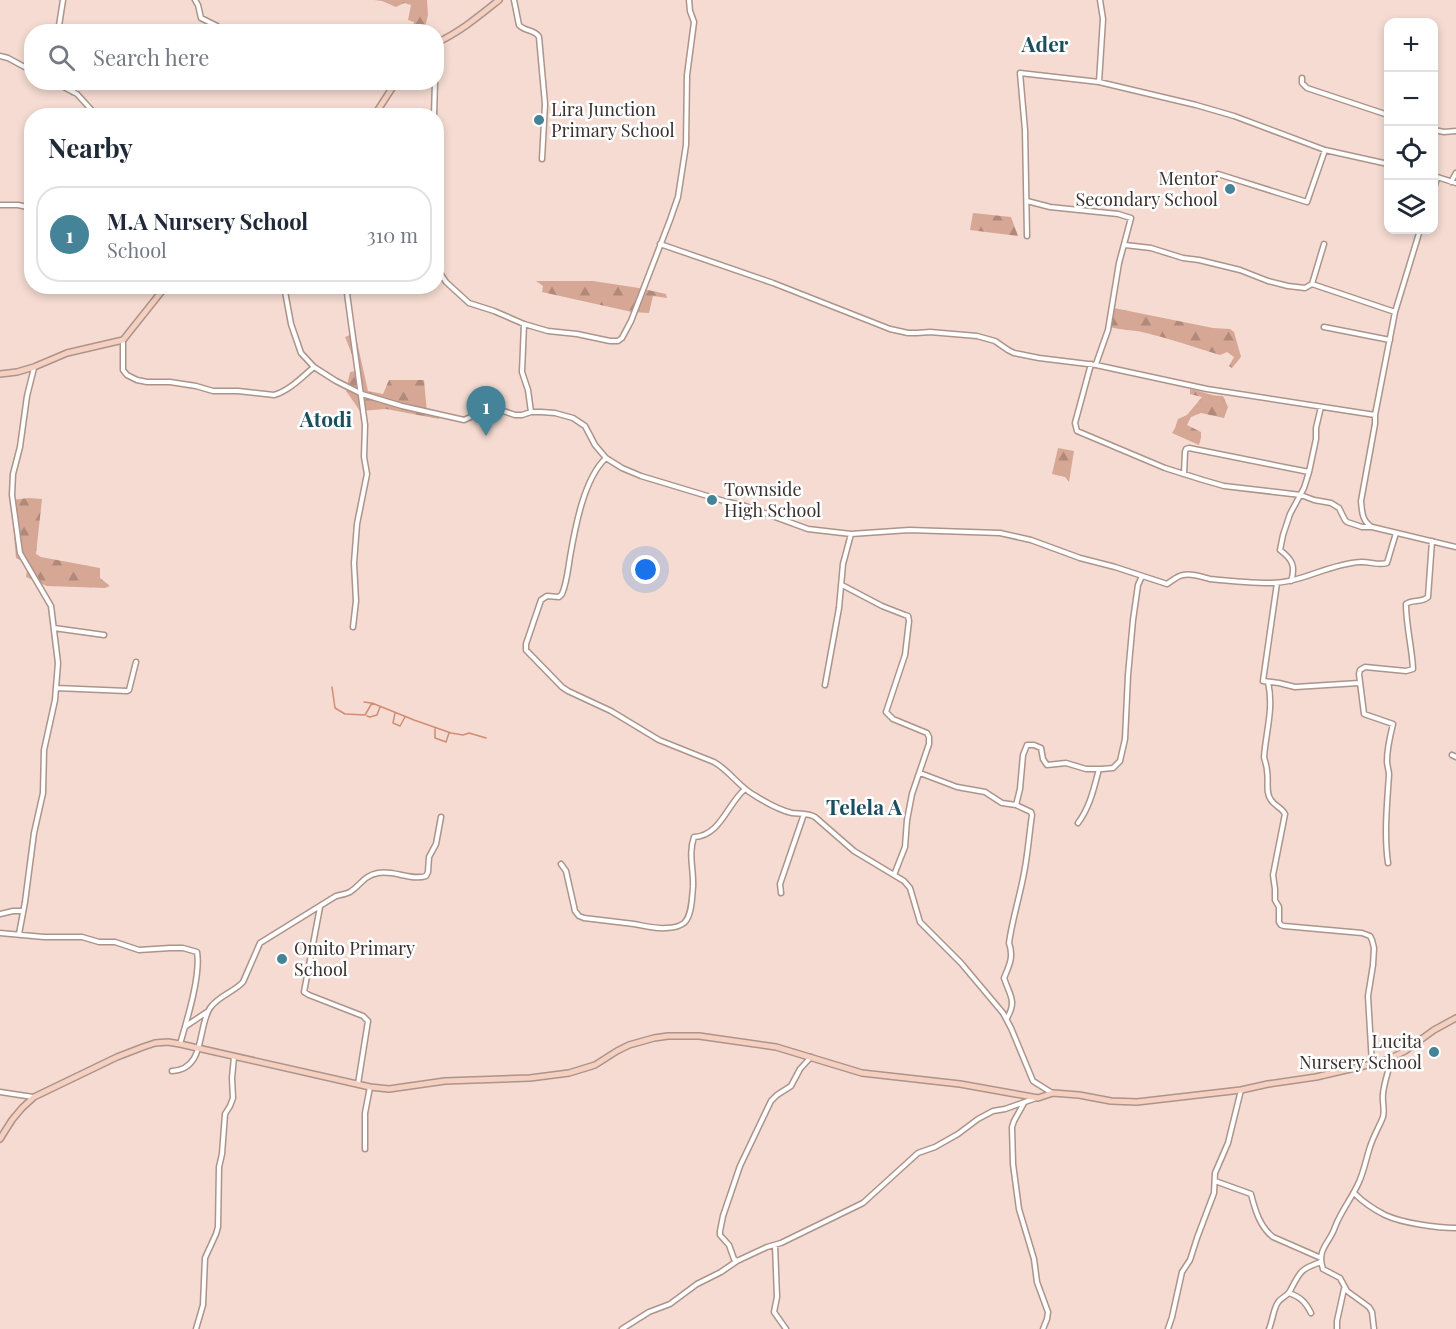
<!DOCTYPE html>
<meta charset="utf-8">
<style>
body{margin:0;font-family:"Playfair Display",serif;background:#f2f2f3;color:#1f2937}
.controls{position:absolute;right:18px;top:18px;display:grid;overflow:hidden;border-radius:12px;box-shadow:0 3px 9px #0003}
.controls button{width:54px;height:54px;display:grid;place-items:center;padding:0;border:0;border-bottom:2px solid #e0e1e3;background:#fff;color:#1f2937;font:30px sans-serif}
.you{position:absolute;left:646px;top:570px;width:21px;height:21px;margin:-15px;border:4px solid #fff;border-radius:50%;background:#1a73e8;box-shadow:0 0 0 9px #1a73e833}
.badge{display:grid;place-items:center;width:39px;height:39px;border-radius:50%;background:#448398;color:#fff;font-size:20px;font-weight:700}
.pin{position:absolute;translate:-50% -50px;filter:drop-shadow(0 2px 3px #0008)}
.pin::after{content:'';position:absolute;top:32px;width:21px;height:18px;background:inherit;clip-path:polygon(0 0,100% 0,50% 100%)}
.list{margin:0;padding:0;list-style:none}
h2{display:flex;justify-content:space-between;align-items:center;height:78px;margin:0;padding:0 24px;font-size:26px}
h2 small{font-size:20px;font-weight:400;color:#747a83}
.list li{display:grid;grid-template-columns:39px 1fr auto;gap:18px;align-items:center;box-sizing:border-box;height:96px;margin:0 12px 12px;padding:0 12px;border:2px solid #e0e1e3;border-radius:24px}
.list b{display:block;font-size:22px;white-space:nowrap}
.list p{margin:0;font-size:20px;white-space:nowrap;color:#747a83}
.list em{font-size:20px;font-style:normal;color:#747a83}
.icon{flex:none;width:33px;height:33px;fill:none;stroke:currentColor;stroke-width:2;stroke-linecap:round;stroke-linejoin:round}
.map{position:relative;flex:none;width:1456px;height:1329px;overflow:hidden}
.search{position:absolute;background:#fff;box-shadow:0 3px 9px #0003;left:24px;top:24px;width:420px;height:66px;display:flex;align-items:center;gap:15px;box-sizing:border-box;padding:0 21px;border-radius:24px;color:#747a83;font-size:22px}
.panel{position:absolute;background:#fff;box-shadow:0 3px 9px #0003;left:24px;top:108px;width:420px;height:186px;border-radius:24px}
.map>svg:first-child{display:block}
.forest{fill:url(#forest-firs)}
.lines{fill:none;stroke-linecap:round;stroke-linejoin:round}
.stream{stroke:#d18d73;stroke-width:1.5}
.street-casing{stroke:#ac948b;stroke-width:7}
.secondary-casing{stroke:#ac948b;stroke-width:8}
.street{stroke:#fff;stroke-width:4}
.secondary{stroke:#f5d0c0;stroke-width:5}
.poi-dot{fill:#448398;stroke:#fff;stroke-width:2}
.labels{text-anchor:middle;stroke-width:5;stroke-linejoin:round;paint-order:stroke}
.poi-label{font-size:18px;fill:#3b312e;stroke:#fff;text-anchor:start}
.quarter-label{font-size:21px;font-weight:bold;fill:#1b4f5f;stroke:#fff}
</style>
<div class="map">
<svg width="1456" height="1329" viewBox="0 0 1456 1329">
<defs>
<pattern id="forest-firs" width="22" height="20" patternUnits="userSpaceOnUse" patternTransform="scale(1.5)"><rect width="22" height="20" fill="#d7a795"/><path d="M5 1l3.5 6h-7zM16 11l3.5 6h-7z" fill="#b0897a"/></pattern>
</defs>
<rect width="100%" height="100%" fill="#f5dbd1"/>
<!-- forest -->
<path class="forest" d="M 374,0 L 427,0 L 428,15 L 424,31 L 412,31 L 412,29 L 414,22 L 408,20 L 411,5 L 404,3 L 396,7 L 382,1 Z
M 973,213 L 1011,217 L 1018,236 L 970,230 Z
M 536,281 L 593,281 L 639,288 L 666,294 L 667,298 L 653,296 L 649,313 L 632,312 L 542,292 L 543,286 Z
M 1114,308 L 1213,328 L 1230,329 L 1234,332 L 1241,357 L 1232,368 L 1229,366 L 1234,357 L 1227,352 L 1220,355 C 1194,347 1168,338 1142,332 C 1131,330 1121,330 1110,327 Z
M 355,333 L 368,391 L 383,394 L 389,380 L 424,380 L 427,413 L 440,417 L 439,419 L 386,409 L 360,411 L 346,391 L 350,372 L 355,371 L 353,357 L 345,337 Z
M 1190,389 C 1203,391 1208,396 1223,396 L 1228,407 L 1224,418 L 1201,413 L 1191,417 L 1187,425 L 1201,432 L 1201,438 L 1199,445 L 1172,433 L 1175,428 L 1178,419 L 1187,415 L 1202,397 L 1190,394 Z
M 1058,448 L 1074,451 L 1069,482 L 1065,477 L 1052,474 Z
M 29,498 L 42,499 L 36,554 L 41,557 L 100,568 L 100,578 L 110,586 L 105,588 L 47,586 L 26,577 L 28,564 L 16,558 L 11,500 Z"/>
<g class="lines">
<!-- stream -->
<path class="stream" d="M 332,687 L 335,708 L 345,714 L 365,715 L 372,703 L 414,720 L 451,733 L 463,735 L 469,733 L 486,738
M 364,702 L 371,703
M 395,713 L 393,723 L 400,726 L 405,717
M 367,716 L 370,717 L 377,715 L 380,707
M 435,729 L 435,738 L 446,742 L 449,733"/>
<defs>
<path id="street" d="M 195,0 L 198,5 L 201,18 L 217,26 L 219,32
M 514,0 L 519,25 C 525,32 535,29 539,37 L 545,104 L 542,159
M 58,32 L 63,0
M 0,56 L 8,58 L 32,71
M 436,69 L 436,73
M 1302,78 L 1302,83 L 1307,88 L 1388,115
M 54,82 L 77,94 L 97,116
M 1099,82 L 1103,19 L 1100,0
M 73,92 L 74,82
M 434,116 L 435,82
M 1434,130 L 1444,132 L 1456,131
M 1218,174 L 1307,202 L 1325,150
M 1434,176 L 1456,183
M 1451,182 L 1456,173
M 1434,188 L 1437,178
M 1027,201 L 1050,207 L 1118,214 L 1131,218 L 1119,263 L 1108,330 L 1096,364
M 0,205 L 18,205 L 32,208
M 1420,230 L 1395,312 L 1375,415 L 1375,424 L 1361,501 C 1362,512 1362,521 1372,527 L 1456,547
M 1027,236 L 1025,130 L 1020,73 L 1099,82 L 1196,105 L 1234,116 L 1325,150 L 1388,164
M 660,244 L 773,283 L 890,329 L 908,333 L 917,333 L 930,332 L 977,336 L 995,341 L 1008,350 L 1014,353 L 1039,358 L 1096,365 L 1207,389 L 1375,415
M 1125,245 L 1151,248 L 1183,258 L 1199,260 L 1240,270 L 1268,281 L 1288,286 L 1305,288 L 1312,284 L 1324,244
M 436,267 L 446,282 L 469,303 L 494,311 L 524,324 L 548,331 L 577,334 L 610,341 L 618,341 L 622,338 L 631,321 L 670,220 L 678,197 L 686,145 L 687,75 L 694,22 L 690,11 L 689,0
M 1312,284 L 1395,312
M 284,286 L 291,324 L 301,353 L 314,367 L 336,381 L 362,394 L 402,406 L 464,420 L 492,407 L 515,415 L 522,415 L 531,412 L 541,412 L 555,413 L 573,418 L 585,426 L 595,445 L 606,458 L 622,468 L 641,476 L 724,501 L 745,506 L 808,529 L 851,534 L 909,530 L 1000,533 L 1031,540 L 1080,558 L 1115,567 L 1167,584 C 1172,581 1177,576 1183,575 C 1192,573 1202,577 1210,579 C 1230,581 1251,583 1270,583 C 1302,583 1328,564 1360,562 C 1369,561 1378,566 1387,563 L 1396,533
M 346,286 L 365,425 L 364,457 L 367,474 L 357,524 L 354,563 L 356,601 L 353,627
M 524,324 L 522,372 L 528,390 L 531,412
M 1324,327 L 1390,340
M 123,340 L 123,370 L 127,375 L 137,380 L 147,382 L 170,382 L 196,386 L 213,391 L 238,391 L 274,395 C 289,391 302,377 314,367
M 1091,364 L 1075,423 L 1077,431 L 1165,468 L 1203,480 L 1224,486 L 1301,495 L 1314,500 L 1331,503 L 1339,508 L 1345,520 L 1347,522 L 1362,527 L 1372,527
M 606,458 C 584,478 575,528 570,557 C 568,569 567,582 562,594 L 559,597 L 547,596 L 541,600 L 526,644 L 526,650 L 562,687 L 568,691 L 611,711 L 659,740 L 714,762 C 730,771 739,787 754,795 C 765,802 779,810 792,813 C 800,814 808,813 815,817 L 854,851 L 904,881 L 910,888 L 920,922 L 961,963 L 1003,1013 L 1011,1028 L 1033,1081 L 1052,1093
M 1184,474 L 1185,452 L 1186,449 L 1189,448 L 1309,472
M 1291,581 C 1296,566 1292,559 1280,550 L 1283,535 L 1290,514 L 1304,488 L 1309,472 L 1316,439 L 1316,428 L 1321,407
M 1277,583 L 1263,681 L 1279,683 L 1295,687 L 1359,683
M 842,585 L 882,606 L 905,615 L 908,616 L 909,621 L 905,655 L 886,712 L 893,719 L 927,733 L 929,737 L 929,744 L 912,794 L 907,820 L 905,847 L 894,875
M 54,628 L 104,635
M 1268,682 C 1274,708 1266,731 1264,757 C 1265,762 1267,766 1267,771 C 1269,781 1265,792 1271,800 C 1275,806 1282,808 1285,814 L 1273,875 L 1275,889 L 1275,900 L 1279,907 L 1279,922 L 1281,925 L 1284,926 L 1362,933 L 1370,936 L 1372,940 L 1374,948 L 1373,965 L 1368,996 L 1372,1064
M 825,685 L 839,608 L 843,564 L 851,534
M 56,688 L 127,691 L 129,690 L 136,662
M 1452,755 L 1456,757
M 920,773 L 957,787 L 985,792 L 1002,803 L 1016,805 L 1031,812 L 1032,815 C 1029,835 1028,853 1024,873 C 1020,896 1012,920 1009,943 C 1014,957 1009,966 1004,978 C 1010,996 1017,1001 1007,1018
M 1016,805 L 1020,789 L 1023,755 L 1027,745 L 1034,745 L 1041,748 L 1043,759 L 1047,765 L 1066,763 L 1086,769 L 1102,769 L 1113,768 L 1120,761 L 1125,739 L 1128,675 L 1133,620 L 1138,585 L 1142,576
M 1078,823 C 1090,807 1094,788 1099,769
M 1388,863 C 1384,834 1387,804 1389,775 C 1389,770 1387,766 1387,761 C 1387,748 1390,736 1393,724 L 1364,714 L 1359,674 L 1360,670 L 1365,667 L 1406,671 L 1413,669 C 1412,647 1406,626 1406,604 C 1412,599 1422,603 1428,597 L 1432,541
M 561,864 L 566,871 L 575,911 L 579,916 L 584,918 C 601,920 617,922 634,924 C 645,926 656,929 666,928 C 672,928 680,926 684,923 C 692,916 692,897 693,887 C 694,870 688,854 694,837 C 720,836 727,805 744,790
M 781,893 L 780,884 L 804,814
M 320,907 L 304,992 L 309,995 L 363,1016 L 368,1021 L 358,1084
M 0,914 L 13,911 L 23,911
M 0,933 L 44,937 L 82,937 L 99,942 L 115,942 L 139,950 L 170,948 L 183,948 L 197,952 C 201,975 187,1020 180,1044
M 19,934 L 25,902 L 34,833 L 43,793 L 44,750 L 55,700 L 58,663 L 51,606 L 20,553 L 12,495 L 13,474 L 20,447 L 27,396 L 34,368
M 186,1026 L 207,1012
M 172,1071 C 206,1069 197,1028 210,1008 C 218,996 234,992 243,982 L 260,943 L 336,896 C 340,895 346,894 350,892 C 361,885 363,876 378,873 C 394,870 412,881 426,876 L 428,872 L 429,857 L 436,844 L 441,817
M 0,1092 L 33,1097
M 1024,1103 L 1014,1121 L 1012,1127 L 1013,1164 L 1019,1209 L 1034,1259 L 1037,1282 L 1048,1312 L 1047,1319 L 1043,1329
M 365,1149 L 365,1113 L 370,1087
M 1215,1181 L 1251,1194 C 1255,1210 1260,1227 1273,1237 L 1321,1258
M 1354,1193 C 1363,1202 1373,1209 1385,1215 C 1402,1223 1437,1228 1456,1228
M 775,1245 L 777,1297 L 774,1312 L 786,1329
M 737,1261 L 734,1259 L 729,1245 L 720,1235 L 720,1231 L 723,1216 L 740,1166 L 771,1101 L 777,1095 L 791,1086 L 800,1069 L 811,1057
M 1289,1293 C 1301,1297 1306,1303 1311,1313
M 196,1329 L 203,1305 L 205,1258 L 216,1234 L 218,1227 L 219,1167 L 222,1154 L 225,1114 L 230,1106 L 233,1098 L 232,1078 L 234,1057
M 622,1329 L 649,1312 L 670,1304 L 697,1284 L 721,1272 L 737,1261 L 767,1247 L 781,1243 L 863,1203 L 918,1153 L 935,1147 L 958,1134 L 978,1119 L 993,1111 L 1005,1109 L 1036,1098
M 1168,1329 L 1172,1317 L 1182,1272 L 1190,1260 L 1197,1238 L 1214,1193 L 1215,1173 L 1228,1143 L 1241,1090
M 1269,1329 C 1273,1320 1273,1308 1279,1301 C 1283,1297 1288,1295 1290,1291 C 1300,1272 1300,1269 1321,1262
M 1337,1329 L 1337,1321 L 1344,1289
M 1374,1329 L 1372,1312 L 1369,1307 L 1347,1291 L 1340,1278 L 1323,1269 C 1316,1249 1330,1243 1335,1227 C 1341,1211 1352,1198 1359,1182 C 1364,1171 1366,1159 1370,1147 C 1373,1137 1379,1127 1383,1117 C 1385,1109 1382,1102 1383,1094 C 1384,1082 1389,1071 1391,1058"/>
<path id="secondary" d="M 436,43 C 460,32 479,16 499,0
M 374,116 L 396,82
M 0,374 L 17,372 L 34,367 L 67,353 L 123,340 L 166,286
M 0,1139 L 12,1120 L 22,1108 L 34,1097 L 117,1057 L 143,1047 L 155,1043 L 168,1042 L 180,1044 L 370,1087 L 389,1089 L 445,1081 L 530,1078 L 569,1073 L 595,1065 L 617,1051 L 629,1045 L 654,1038 L 668,1036 L 699,1036 L 776,1047 L 862,1073 L 960,1084 L 1038,1098 L 1053,1093 L 1079,1095 L 1111,1101 L 1137,1102 L 1241,1090 L 1268,1084 L 1316,1077 L 1372,1064 L 1391,1058 L 1405,1051 L 1434,1030 L 1456,1018"/>
</defs>
<!-- street casing -->
<use href="#street" class="street-casing"/>
<!-- secondary casing -->
<use href="#secondary" class="secondary-casing"/>
<!-- street -->
<use href="#street" class="street"/>
<!-- secondary -->
<use href="#secondary" class="secondary"/>
</g>
<!-- markers -->
<g class="poi-dot">
<circle cx="539" cy="120" r="6"/>
<circle cx="1230" cy="189" r="6"/>
<circle cx="712" cy="500" r="6"/>
<circle cx="282" cy="959" r="6"/>
<circle cx="1434" cy="1052" r="6"/>
</g>
<g class="labels">
<!-- poi labels -->
<g class="poi-label">
<text x="551" y="116">Lira Junction<tspan x="551" dy="21">Primary School</tspan></text>
<text x="1218" y="185" text-anchor="end">Mentor<tspan x="1218" dy="21">Secondary School</tspan></text>
<text x="724" y="496">Townside<tspan x="724" dy="21">High School</tspan></text>
<text x="294" y="955">Omito Primary<tspan x="294" dy="21">School</tspan></text>
<text x="1422" y="1048" text-anchor="end">Lucita<tspan x="1422" dy="21">Nursery School</tspan></text>
</g>
<!-- quarter labels -->
<g class="quarter-label">
<text x="1045" y="52">Ader</text>
<text x="326" y="427">Atodi</text>
<text x="864" y="815">Telela A</text>
</g>
</g>
</svg>
<div class="controls">
<button>+</button>
<button>−</button>
<button><svg class="icon" aria-label="locate" viewBox="0 0 24 24"><circle cx="12" cy="12" r="6"/><path d="M12 2v4M12 18v4M2 12h4M18 12h4"/></svg></button>
<button><svg class="icon" aria-label="layers" viewBox="0 0 24 24"><path d="M12 4l9 5-9 5-9-5zM3 14l9 5 9-5"/></svg></button>
</div>
<div class="you"></div>
<div class="pin badge" style="left:486px;top:436px">1</div>
<div class="search"><svg class="icon" aria-label="search" viewBox="0 0 24 24"><circle cx="10" cy="10" r="6"/><path d="M15 15l6 6"/></svg>Search here</div>
<section class="panel">
<h2>Nearby<small></small></h2>
<ul class="list">
<li><span class="badge">1</span><div><b>M.A Nursery School</b><p>School</p></div><em>310 m</em></li>
</ul>
</section>
</div>
